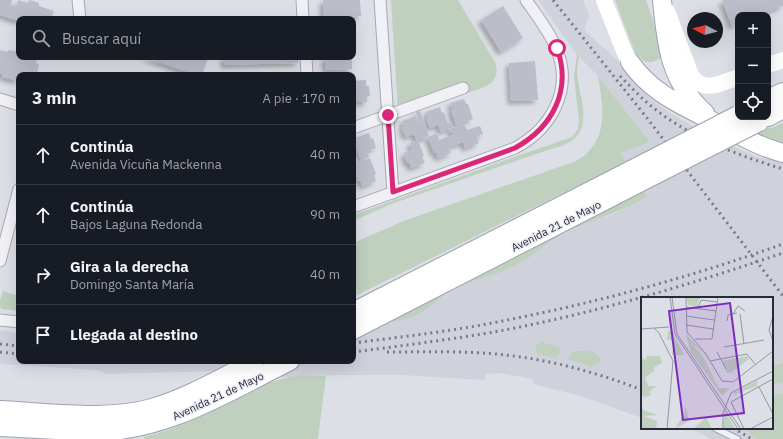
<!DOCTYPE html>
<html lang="es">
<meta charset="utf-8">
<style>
body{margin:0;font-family:"IBM Plex Sans",sans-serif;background:#20242c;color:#f1f3f6}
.controls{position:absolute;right:12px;top:12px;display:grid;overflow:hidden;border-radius:8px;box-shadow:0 4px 16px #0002}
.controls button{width:36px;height:36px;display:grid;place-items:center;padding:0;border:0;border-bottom:1px solid #363941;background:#171b24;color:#f1f3f6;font:20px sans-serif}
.compass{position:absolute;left:687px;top:12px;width:36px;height:36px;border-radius:50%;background:#171b24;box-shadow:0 4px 16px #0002;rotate:277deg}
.stop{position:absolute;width:12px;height:12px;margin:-9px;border:3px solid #db2777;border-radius:50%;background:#fff}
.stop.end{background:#db2777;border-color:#fff;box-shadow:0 1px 4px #0008}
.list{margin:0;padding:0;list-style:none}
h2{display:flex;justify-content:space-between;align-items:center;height:52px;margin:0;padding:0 16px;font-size:17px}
h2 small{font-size:13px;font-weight:400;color:#9ea1a6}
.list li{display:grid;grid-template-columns:26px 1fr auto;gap:12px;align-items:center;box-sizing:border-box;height:60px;padding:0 16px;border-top:1px solid #363941}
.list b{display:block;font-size:15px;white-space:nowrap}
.list p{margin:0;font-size:13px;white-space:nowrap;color:#9ea1a6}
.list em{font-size:13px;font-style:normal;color:#9ea1a6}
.icon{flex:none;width:22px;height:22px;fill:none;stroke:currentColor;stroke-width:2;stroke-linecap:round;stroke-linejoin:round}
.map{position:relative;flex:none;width:783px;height:439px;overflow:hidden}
.search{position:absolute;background:#171b24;box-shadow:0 4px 16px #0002;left:16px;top:16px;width:340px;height:44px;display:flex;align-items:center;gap:10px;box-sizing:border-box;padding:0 14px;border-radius:8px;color:#9ea1a6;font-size:15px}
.panel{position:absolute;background:#171b24;box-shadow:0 4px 16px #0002;left:16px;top:72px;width:340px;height:292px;border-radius:8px}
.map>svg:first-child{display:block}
.built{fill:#cfd1db}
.green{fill:#bfd0bf}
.building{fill:#bbbdc9;filter:url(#shadow)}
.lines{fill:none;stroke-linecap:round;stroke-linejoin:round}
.service-casing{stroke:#a7a9b3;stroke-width:8}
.minor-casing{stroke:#a7a9b3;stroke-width:13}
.primary-casing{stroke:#9da1b1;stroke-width:20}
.service{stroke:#f0f0f5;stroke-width:5.5}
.minor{stroke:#f0f0f5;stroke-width:11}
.secondary{stroke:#fff;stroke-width:16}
.primary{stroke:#fff;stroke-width:18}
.rail{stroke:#787b8f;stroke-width:3;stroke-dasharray:2 4;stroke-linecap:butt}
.primary-bridge-casing{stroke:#9da1b1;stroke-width:20;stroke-linecap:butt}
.primary-bridge{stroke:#fff;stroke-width:18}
.route{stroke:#db2777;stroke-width:5}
.labels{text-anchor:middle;stroke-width:3;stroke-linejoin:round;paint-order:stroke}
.street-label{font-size:11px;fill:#282a3c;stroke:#eceef4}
.inset-road{fill:none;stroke:#9597a2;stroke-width:1}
.view{fill:#7b2cbf;fill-opacity:0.15;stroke:#7b2cbf;stroke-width:2}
.inset-edge{fill:none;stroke:#282a3c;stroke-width:2}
</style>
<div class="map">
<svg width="783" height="439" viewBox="0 0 783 439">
<defs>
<filter id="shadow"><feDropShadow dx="-3.5" dy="3.5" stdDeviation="2" flood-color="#0004"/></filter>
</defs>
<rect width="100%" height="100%" fill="#dddfe6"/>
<!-- built -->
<path class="built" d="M 538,0 L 583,0 L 589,15 L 584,30 L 617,60 L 626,73 L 652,100 L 670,113 L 710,136 L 755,156 L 783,163 L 783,439 L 712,439 L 689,428 L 772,428 L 772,298 L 642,298 L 642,418 L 581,396 L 533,384 L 534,379 L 499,373 L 486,374 L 484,380 L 402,375 L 338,375 L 288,377 L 218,371 L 105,374 L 99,370 L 0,364 L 0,330 L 19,333 L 19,361 L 353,361 L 353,322 L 408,318 L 418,315 L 453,289 L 473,280 L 507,270 L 517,265 L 556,237 L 591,221 L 616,213 L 647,197 L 620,153 L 650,142 L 598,76 L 577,55 Z"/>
<!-- green -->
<path class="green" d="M 391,0 L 458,0 L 496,64 C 500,85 484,87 468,93 L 466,87 L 398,111 Z
M 615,0 L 646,0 L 652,17 L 663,57 L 653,62 L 645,62 L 635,53 Z
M 577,55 L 579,57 C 578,62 577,68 577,73 C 578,93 594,126 571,141 C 564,146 555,148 548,150 L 394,203 L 353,221 L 353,215 L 517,156 L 572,137 L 578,129 L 579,122 L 574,76 Z
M 598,76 L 650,142 L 620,153 L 626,162 L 353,297 L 353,243 L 406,220 L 574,162 C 578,159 584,157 587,153 C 609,132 602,102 598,76 Z
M 783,123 L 783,145 L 750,135 L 764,125 L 770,129 Z
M 641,188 L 647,197 C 622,212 593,219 566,232 C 548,241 535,255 518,264 C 498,276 473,278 452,290 C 443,295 436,302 428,308 C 415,319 399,321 382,322 Z
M 3,291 L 19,296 L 19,311 L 2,309 L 0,307 L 0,300 Z
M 542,342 L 560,348 L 561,353 L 555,358 L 537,354 L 536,349 L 536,345 Z
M 577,351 C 588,351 596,350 601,360 L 598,364 L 592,367 L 568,359 L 572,352 Z
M 783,363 L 783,383 L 772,384 L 772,367 Z
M 326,376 L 318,439 L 144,439 L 144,437 C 161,433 177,427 193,420 C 224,405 252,386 286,378 C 298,375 313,376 326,376 Z
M 772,394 L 783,394 L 783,439 L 757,439 L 743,428 L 772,428 Z"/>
<!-- building -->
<path class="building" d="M 0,0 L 12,0 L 11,5 L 17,6 L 18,0 L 28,3 L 29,0 L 39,3 L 39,6 L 54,11 L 51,19 L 19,19 L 19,21 L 0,15 Z
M 323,0 L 360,0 L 361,16 L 324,19 Z
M 722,0 L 783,0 L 783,6 L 759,15 L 738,15 L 738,23 L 732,26 Z
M 503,6 L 523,38 L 501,52 L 481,20 Z
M 0,50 L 8,52 L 9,50 L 19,52 L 19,57 L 37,58 L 36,63 L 39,64 L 37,75 L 19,75 L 19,81 L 2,77 L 3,74 L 0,74 Z
M 144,57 L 205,57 L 208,58 L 202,75 L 197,75 Z
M 224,57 L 298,57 L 298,63 L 224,65 Z
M 325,57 L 352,57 L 352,69 L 326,70 Z
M 535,61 L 538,100 L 511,101 L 509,63 Z
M 79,72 L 88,74 L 88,72 L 99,75 L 78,75 Z
M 366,80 L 366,86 L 369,86 L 370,96 L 367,96 L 367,102 L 353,102 L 353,81 Z
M 464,99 L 466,104 L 468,104 L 473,119 L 456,125 L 451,110 L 453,109 L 450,103 Z
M 440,107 L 442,113 L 444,112 L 448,124 L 451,122 L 453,128 L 464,124 L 467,130 L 480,126 L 483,134 L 476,137 L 479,143 L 465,148 L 463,142 L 449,147 L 451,153 L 438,158 L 436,152 L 434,153 L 428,137 L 437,133 L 439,140 L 453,135 L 450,128 L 441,132 L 438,125 L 430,128 L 426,119 L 428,118 L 426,112 Z
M 420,111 L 429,136 L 418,140 L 424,156 L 422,157 L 425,163 L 411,168 L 409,162 L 407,163 L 404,153 L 412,150 L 410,143 L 417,141 L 414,134 L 406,137 L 402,128 L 404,127 L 402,121 L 416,116 L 418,122 L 419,122 L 416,112 Z
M 369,133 L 371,139 L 373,138 L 376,148 L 367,151 L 369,157 L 361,160 L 355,145 L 357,144 L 355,138 Z
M 370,158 L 376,174 L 374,175 L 376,181 L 362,186 L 360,180 L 358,181 L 353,166 L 353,160 L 356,159 L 357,162 Z"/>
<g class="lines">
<defs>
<path id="service" d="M 715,428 L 737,439"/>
<path id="minor" d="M 78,0 L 80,19
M 302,0 L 303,19
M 380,0 L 393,193
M 306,57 L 307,75
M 0,99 L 19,105
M 353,128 L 463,88
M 353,207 L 515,148 C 551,129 573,90 557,50 C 550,32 537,16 526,0
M 0,261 L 19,189
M 0,320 L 19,322"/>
<path id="primary" d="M 662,0 C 666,45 670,82 705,113
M 630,62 C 652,94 684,106 716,123 C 738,134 759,147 783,153
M 768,99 L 783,92
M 768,117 L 783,109
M 353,312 L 631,170
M 353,330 L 639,183
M 0,410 C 48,412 106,421 152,408 C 188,397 221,378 255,361
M 0,427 L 95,432 C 167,431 228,392 290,361"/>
</defs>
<!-- service casing -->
<use href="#service" class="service-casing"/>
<!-- minor casing -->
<use href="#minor" class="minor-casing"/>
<!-- primary casing -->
<use href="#primary" class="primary-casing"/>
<!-- service -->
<use href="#service" class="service"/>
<!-- minor -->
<use href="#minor" class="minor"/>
<!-- secondary -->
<path class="secondary" d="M 604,0 L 624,51 L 630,62
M 667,11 L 691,75 C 702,94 722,83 738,77
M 768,65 L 783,60"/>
<!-- primary -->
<use href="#primary" class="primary"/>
<!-- rail -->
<path class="rail" d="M 553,0 L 647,118 L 783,296
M 620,76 C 630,86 640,97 651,106 C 689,137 737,155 783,169
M 353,343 C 394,338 435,333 476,326 C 580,307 683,280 783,244
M 0,344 L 19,346
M 0,352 L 19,354
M 353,352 C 400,346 447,340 494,332 C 592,314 689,285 783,253
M 387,352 C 419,352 450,351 482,353 C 536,356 591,370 642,390
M 163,361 L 171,361
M 733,428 L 752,439"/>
<defs>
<path id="primary-bridge" d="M 631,170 L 738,115
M 639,183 L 759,122"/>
</defs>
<!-- primary-bridge casing -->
<use href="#primary-bridge" class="primary-bridge-casing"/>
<!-- primary-bridge -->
<use href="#primary-bridge" class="primary-bridge"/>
</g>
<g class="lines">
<!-- route -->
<path class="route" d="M 388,115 L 393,192 L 515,148 C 553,127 572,90 557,48"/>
</g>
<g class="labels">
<!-- street labels -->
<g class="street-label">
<text transform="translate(556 226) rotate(-27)" y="4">Avenida 21 de Mayo</text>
<text transform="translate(218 396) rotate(-25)" y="4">Avenida 21 de Mayo</text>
</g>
</g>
<!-- overview -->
<g transform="translate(641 297)">
<rect width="132" height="132" fill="#dddfe6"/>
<path d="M 46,0 L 62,0 L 58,2 L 56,10 L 47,8 ZM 27,34 L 31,34 L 43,58 L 31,58 L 32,43 L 26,43 ZM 45,37 L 64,57 L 80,88 L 92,88 L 80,88 L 64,58 L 49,44 L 63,61 L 78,91 L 89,91 L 81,99 L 49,54 ZM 6,59 L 19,59 L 21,66 L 13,70 L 13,74 L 4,81 L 7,89 L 15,89 L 8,95 L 10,98 L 4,100 L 0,98 L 0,61 L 5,63 ZM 106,59 L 108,62 L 90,76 L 86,76 L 81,64 ZM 117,83 L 116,89 L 92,98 L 93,96 ZM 0,106 L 2,113 L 17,118 L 3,119 L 16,124 L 15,132 L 0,132 ZM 45,109 L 48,124 L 34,132 L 43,116 ZM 83,113 L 85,116 L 94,132 L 83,132 ZM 65,120 L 71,132 L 52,132 L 59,126 Z" fill="#bfd0bf"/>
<path class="inset-road" d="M 29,0 L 34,37 L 97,132M 31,0 L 36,37 L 100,132M 45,0 L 46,35 L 65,57 L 81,84 L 92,85 L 132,54M 45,10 L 75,14M 57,11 L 60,3 L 76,5M 92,17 L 97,9 L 104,14M 99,17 L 103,47M 45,19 L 73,23M 132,19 L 128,33 L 132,44M 86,24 L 87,18 L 96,16M 45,28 L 72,32M 13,31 L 18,36 L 32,64 L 26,132M 0,32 L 28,30M 54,42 L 71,42 L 77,0M 83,50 L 123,43M 76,55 L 85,72M 69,64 L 106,57 L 114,67M 118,90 L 132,117M 82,132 L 82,116 L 90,96 L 132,74M 103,132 L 90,105 L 132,82M 109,132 L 132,120"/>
<path class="view" d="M 89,6 L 103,116 L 42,123 L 28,14 Z"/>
<rect width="132" height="132" class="inset-edge"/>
</g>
</svg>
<div class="controls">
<button>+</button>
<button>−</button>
<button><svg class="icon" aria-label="locate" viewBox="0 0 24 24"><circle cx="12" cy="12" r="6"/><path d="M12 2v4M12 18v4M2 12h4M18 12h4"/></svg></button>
</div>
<svg class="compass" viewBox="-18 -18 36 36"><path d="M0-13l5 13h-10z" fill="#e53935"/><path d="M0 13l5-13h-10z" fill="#9ea1a6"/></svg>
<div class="stop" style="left:557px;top:48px"></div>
<div class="stop end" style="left:388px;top:115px"></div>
<div class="search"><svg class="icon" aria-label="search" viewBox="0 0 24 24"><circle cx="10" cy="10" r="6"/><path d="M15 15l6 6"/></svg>Buscar aquí</div>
<section class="panel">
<h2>3 min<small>A pie · 170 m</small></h2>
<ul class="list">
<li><svg class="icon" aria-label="ahead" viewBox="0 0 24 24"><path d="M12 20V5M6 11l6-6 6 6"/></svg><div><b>Continúa</b><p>Avenida Vicuña Mackenna</p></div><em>40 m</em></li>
<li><svg class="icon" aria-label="ahead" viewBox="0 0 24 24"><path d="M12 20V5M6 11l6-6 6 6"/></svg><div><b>Continúa</b><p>Bajos Laguna Redonda</p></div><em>90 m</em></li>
<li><svg class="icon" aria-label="right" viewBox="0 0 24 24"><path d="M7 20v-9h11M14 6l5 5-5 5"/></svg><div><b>Gira a la derecha</b><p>Domingo Santa María</p></div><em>40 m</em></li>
<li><svg class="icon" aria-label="arrive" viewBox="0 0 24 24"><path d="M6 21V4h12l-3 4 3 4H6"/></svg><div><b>Llegada al destino</b></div></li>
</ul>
</section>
</div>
